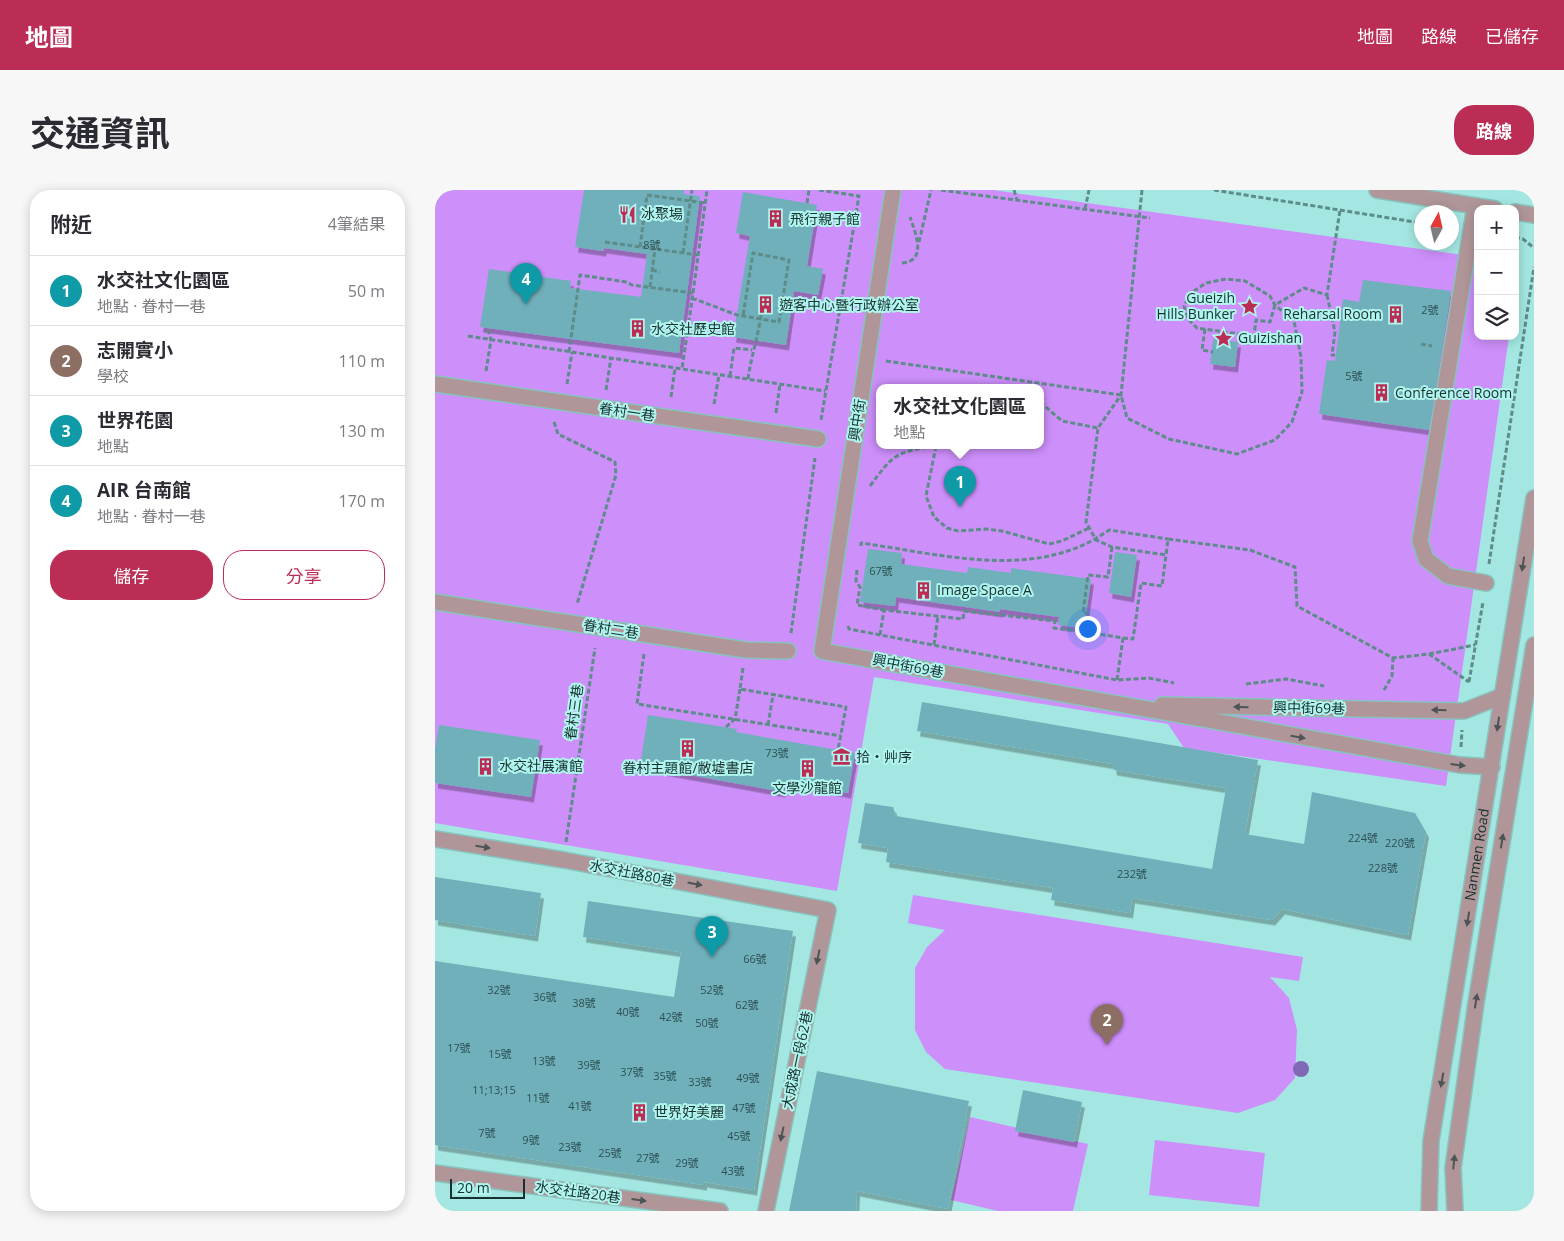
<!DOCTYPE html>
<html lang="zh-TW">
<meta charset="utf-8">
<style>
body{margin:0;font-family:"Open Sans","Noto Sans TC",sans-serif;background:#f7f7f7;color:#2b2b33}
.controls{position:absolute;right:15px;top:15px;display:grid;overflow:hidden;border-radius:10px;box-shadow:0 2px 12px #0003}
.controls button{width:45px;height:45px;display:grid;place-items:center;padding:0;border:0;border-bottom:1px solid #e1e1e2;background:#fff;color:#2b2b33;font:25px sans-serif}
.compass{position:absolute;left:979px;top:15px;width:45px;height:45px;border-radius:50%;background:#fff;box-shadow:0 2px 12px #0003;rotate:8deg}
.scale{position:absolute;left:15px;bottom:12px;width:75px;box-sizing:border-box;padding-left:5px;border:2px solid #163130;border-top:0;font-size:14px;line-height:18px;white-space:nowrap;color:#163130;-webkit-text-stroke:4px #b1f5ef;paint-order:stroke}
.you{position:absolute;left:652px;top:438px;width:18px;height:18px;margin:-12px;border:4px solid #fff;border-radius:50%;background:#1a73e8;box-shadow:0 0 0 8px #1a73e833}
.badge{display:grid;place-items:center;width:32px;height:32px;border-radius:50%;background:#bc2d55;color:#fff;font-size:16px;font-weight:700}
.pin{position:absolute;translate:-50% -41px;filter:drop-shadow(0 1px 2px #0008)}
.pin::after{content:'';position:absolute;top:26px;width:18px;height:15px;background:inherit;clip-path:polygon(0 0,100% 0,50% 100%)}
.popup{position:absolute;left:441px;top:194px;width:168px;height:65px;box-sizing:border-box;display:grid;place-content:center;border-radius:10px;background:#fff;filter:drop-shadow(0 1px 4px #0005);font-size:16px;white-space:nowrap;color:#7c7c81}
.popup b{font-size:19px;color:#2b2b33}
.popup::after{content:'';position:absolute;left:50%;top:100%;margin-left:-10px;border:10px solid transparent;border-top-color:#fff}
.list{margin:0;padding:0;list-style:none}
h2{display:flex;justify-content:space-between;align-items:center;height:65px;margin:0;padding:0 20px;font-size:21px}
h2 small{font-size:16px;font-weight:400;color:#7c7c81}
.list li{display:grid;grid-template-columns:32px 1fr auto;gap:15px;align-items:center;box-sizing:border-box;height:70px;padding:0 20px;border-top:1px solid #e1e1e2}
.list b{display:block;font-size:19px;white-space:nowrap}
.list p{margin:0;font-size:16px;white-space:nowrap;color:#7c7c81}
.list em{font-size:16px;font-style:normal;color:#7c7c81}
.actions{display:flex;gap:10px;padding:15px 20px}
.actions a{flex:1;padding:11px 0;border:1px solid #bc2d55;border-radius:20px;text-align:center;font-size:18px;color:#bc2d55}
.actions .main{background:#bc2d55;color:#fff}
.icon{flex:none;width:28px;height:28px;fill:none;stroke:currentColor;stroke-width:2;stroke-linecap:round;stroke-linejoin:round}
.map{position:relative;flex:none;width:1099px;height:1021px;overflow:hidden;border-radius:20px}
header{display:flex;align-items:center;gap:30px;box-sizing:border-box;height:70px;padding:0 25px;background:#bc2d55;color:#fff}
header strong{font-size:24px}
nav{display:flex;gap:28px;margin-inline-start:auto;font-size:18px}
.intro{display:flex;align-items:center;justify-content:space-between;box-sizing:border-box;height:120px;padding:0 30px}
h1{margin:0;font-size:35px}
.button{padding:12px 22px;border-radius:20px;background:#bc2d55;color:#fff;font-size:18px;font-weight:700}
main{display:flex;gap:30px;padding:0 30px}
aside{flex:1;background:#fff;border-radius:20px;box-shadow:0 2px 12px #0003}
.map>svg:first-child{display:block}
.green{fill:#cd8ffa;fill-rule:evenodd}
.building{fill:#70b0bb;filter:url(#shadow)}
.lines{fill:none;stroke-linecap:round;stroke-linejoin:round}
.minor-casing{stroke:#88c3be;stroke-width:18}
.path{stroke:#5d8c89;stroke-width:3;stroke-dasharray:5 2.5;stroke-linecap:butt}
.minor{stroke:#b09699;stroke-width:15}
.tree{fill:#8068b4}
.oneway{fill:#4c5455}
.labels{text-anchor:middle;stroke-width:4;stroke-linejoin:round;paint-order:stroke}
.number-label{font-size:11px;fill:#2c5153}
.poi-label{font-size:14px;fill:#163130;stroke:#b1f5ef;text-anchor:start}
.street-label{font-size:14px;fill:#163130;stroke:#b1f5ef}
</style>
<header>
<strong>地圖</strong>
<nav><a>地圖</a><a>路線</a><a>已儲存</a></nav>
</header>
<div class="intro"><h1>交通資訊</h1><a class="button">路線</a></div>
<main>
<aside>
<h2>附近<small>4筆結果</small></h2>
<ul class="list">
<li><span class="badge" style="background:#0f9aa8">1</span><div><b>水交社文化園區</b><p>地點 · 眷村一巷</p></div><em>50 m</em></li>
<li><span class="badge" style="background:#8d6e63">2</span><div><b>志開實小</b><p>學校</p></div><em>110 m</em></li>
<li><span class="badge" style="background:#0f9aa8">3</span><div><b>世界花園</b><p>地點</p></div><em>130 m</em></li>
<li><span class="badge" style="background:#0f9aa8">4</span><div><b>AIR 台南館</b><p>地點 · 眷村一巷</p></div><em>170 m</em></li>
</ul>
<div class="actions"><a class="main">儲存</a><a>分享</a></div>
</aside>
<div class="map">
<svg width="1099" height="1021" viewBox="0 0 1099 1021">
<defs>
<filter id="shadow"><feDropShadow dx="3" dy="5.5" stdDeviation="0" flood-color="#0004"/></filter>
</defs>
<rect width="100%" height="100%" fill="#a4e7e2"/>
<!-- green -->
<path class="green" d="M 0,0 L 558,0 L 1043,67 L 1043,146 L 1074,146 L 1011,596 L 749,558 L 733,534 L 439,487 L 402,701 L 0,633 ZM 445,198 L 605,198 L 605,256 L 445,256 Z
M 478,705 L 868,767 L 864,791 L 835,787 L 854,808 L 862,840 L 860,888 L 840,910 L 803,923 L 510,879 L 491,862 L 480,840 L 480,778 L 492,757 L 510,740 L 473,733 Z
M 535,927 L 653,954 L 638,1021 L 563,1021 L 516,1010 Z
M 720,950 L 830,963 L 824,1017 L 714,1005 Z"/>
<!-- building -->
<path class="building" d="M 149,0 L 249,0 L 249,4 L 265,6 L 244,163 L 45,137 L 54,79 L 136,91 L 135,98 L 206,107 L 212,64 L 169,58 L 168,61 L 140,57 Z
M 308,2 L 382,15 L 372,76 L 388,79 L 383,105 L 359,101 L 351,155 L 298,147 L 315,46 L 301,43 Z
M 928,90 L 1016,101 L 994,240 L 884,224 L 892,170 L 900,171 L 908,109 L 924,112 Z
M 778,149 L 803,152 L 800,177 L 775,174 Z
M 433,359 L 467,363 L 466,374 L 532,383 L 533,377 L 576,383 L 576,378 L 656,389 L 649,438 L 623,435 L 624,427 L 565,419 L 565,422 L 461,407 L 460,416 L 425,412 Z
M 680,362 L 702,365 L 696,407 L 674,403 Z
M 487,512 L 823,570 L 810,644 L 869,654 L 877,602 L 980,623 L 991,642 L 973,745 L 847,719 L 837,730 L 697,708 L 695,723 L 616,710 L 618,698 L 451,672 L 453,658 L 423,653 L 430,613 L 458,617 L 461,626 L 777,679 L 791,598 L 679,580 L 678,574 L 482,541 Z
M 213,525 L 302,539 L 301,542 L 420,563 L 413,603 L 349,592 L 348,602 L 205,576 Z
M 4,535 L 105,550 L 96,607 L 0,593 L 0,559 Z
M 0,687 L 106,703 L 100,746 L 0,730 Z
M 153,711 L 358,741 L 319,1000 L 269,992 L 269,995 L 0,955 L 0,771 L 239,807 L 246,762 L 148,747 Z
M 382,881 L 534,911 L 513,1019 L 422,1001 L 421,1021 L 354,1021 Z
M 588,900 L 647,912 L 639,952 L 580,941 Z"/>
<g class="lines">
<defs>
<g id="minor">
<path d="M 458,0 L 387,461 L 1025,575 L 1057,577"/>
<path d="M 942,0 L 1060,19"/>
<path d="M 1040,16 L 985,351 L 991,369 L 1013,386 L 1051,393"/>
<path d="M 1080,22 L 1099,25"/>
<path d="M 0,194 L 383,249"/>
<path d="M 0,412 L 311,460 L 353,461"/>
<path d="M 727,515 L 1029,521 L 1067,506"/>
<path d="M 0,649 L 129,670 L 393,720 L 331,1021"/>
<path d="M 0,983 L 285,1021"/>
<path id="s1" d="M 994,1021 L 996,951 L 1099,308"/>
<path d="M 1020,1021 L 1018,978 L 1041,813 L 1099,455"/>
</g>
</defs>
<!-- minor casing -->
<use href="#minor" class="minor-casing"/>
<!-- path -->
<path class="path" d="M 384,0 L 424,6 L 386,230
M 506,0 L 715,28
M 579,0 L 582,10
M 707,0 L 686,205 L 663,238 L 651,332 L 661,350 L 677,357 L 731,365 L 733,349 L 815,360 L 860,377 L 862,416 L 958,468 L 994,464 L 1034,492
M 779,0 L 986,33
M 372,13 L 374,0
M 650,19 L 654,0
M 1080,47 L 1088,49 L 1099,58
M 170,52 L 263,65
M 484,52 L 496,0
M 205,57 L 212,5 L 270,13
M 248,63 L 257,0
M 467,73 C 493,71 480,42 475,27
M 217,80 L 225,82
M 215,97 L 220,59
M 258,103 L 272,0
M 892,105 L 900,142 L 897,165 L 900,165
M 257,108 L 302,125 L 344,132 L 354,70 L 318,63 L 308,126
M 770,139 L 767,160 L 778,162
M 33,146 L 390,201
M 986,154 L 997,156
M 134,162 L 145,85 L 191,92 L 197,95 L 258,103 L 247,179
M 451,171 L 686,205 L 692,228 L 734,249 L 802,264 L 840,250 L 857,232 L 867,202 L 866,167 L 859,131 L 840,115 L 835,106 L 810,91 L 791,89 L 771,93 L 756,103 L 749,116 L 753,129 L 762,138 L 819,146 L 821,130 L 835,132 L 840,115 L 869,98 L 892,105 L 905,20
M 51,181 L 56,150 L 53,139
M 295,186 L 299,158 L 317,160
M 313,189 C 316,167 323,147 326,125
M 132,194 L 137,162
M 171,200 L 176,168
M 236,207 L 240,178
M 605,212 L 627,231 L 663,238
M 279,214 L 284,185
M 341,223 L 345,194
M 119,232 L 123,244 L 180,272 L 181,285 L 142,414
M 501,256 L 491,306 L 499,327 L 512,338 L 523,341 L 551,339 L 567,341 L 614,354 L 627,351 L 654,338
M 502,256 L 522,258
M 435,296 C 458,265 460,262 500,256
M 426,356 L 426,353 C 506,364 602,392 674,340 L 733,349
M 677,357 L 673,387 L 653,385 L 648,423 L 653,423 L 651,442 L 688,448 L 682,490
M 1054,374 L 1099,77
M 422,380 L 421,391 L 425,397 L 422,415 L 449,420
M 413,436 L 414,439 L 682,490 L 714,488 L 739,493
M 356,443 L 380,268
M 445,445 L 449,420 L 528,429 L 529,421 L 620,431 L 619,438 L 651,442
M 688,448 L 698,449 L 706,393 L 727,396 L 731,365
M 499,455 L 503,426
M 209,464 L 202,514 L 406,546
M 994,464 L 1040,455
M 308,478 L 305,499 L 411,517 L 403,560
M 1034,492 L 1048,412
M 811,494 L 851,489 L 889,496
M 949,500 L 957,486 L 958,468
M 333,535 L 338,505
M 291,537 L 300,529 L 305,499
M 1026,557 L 1027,540
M 131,652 L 160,458"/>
<!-- minor -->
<use href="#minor" class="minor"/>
</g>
<!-- trees -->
<circle class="tree" cx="866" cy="879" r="8"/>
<!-- one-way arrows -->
<defs><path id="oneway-solid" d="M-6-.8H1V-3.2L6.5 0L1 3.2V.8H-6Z" transform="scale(1.25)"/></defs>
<g class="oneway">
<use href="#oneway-solid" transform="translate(1088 374) rotate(99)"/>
<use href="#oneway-solid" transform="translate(806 517) rotate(-179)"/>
<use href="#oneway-solid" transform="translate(1004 520) rotate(-179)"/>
<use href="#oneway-solid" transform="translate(1063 534) rotate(98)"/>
<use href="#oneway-solid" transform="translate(863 547) rotate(10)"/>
<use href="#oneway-solid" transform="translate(1023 575) rotate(7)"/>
<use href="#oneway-solid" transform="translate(1067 651) rotate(-81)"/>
<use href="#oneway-solid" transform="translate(48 657) rotate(9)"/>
<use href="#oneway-solid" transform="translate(260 694) rotate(11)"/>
<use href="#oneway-solid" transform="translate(1033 729) rotate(99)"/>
<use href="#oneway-solid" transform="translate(383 767) rotate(102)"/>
<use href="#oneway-solid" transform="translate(1041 811) rotate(-81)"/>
<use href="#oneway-solid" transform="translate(1007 890) rotate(100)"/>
<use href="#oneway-solid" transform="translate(347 944) rotate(102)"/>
<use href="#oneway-solid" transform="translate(1019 972) rotate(-84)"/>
<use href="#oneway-solid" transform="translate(204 1010) rotate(8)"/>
</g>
<!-- icons -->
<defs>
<symbol id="restaurant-bare" viewBox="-9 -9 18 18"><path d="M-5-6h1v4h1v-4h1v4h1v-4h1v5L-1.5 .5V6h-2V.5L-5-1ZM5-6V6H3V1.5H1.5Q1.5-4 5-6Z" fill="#bc2d55" stroke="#b1f5ef" stroke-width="2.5" paint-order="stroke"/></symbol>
<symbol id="building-bare" viewBox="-9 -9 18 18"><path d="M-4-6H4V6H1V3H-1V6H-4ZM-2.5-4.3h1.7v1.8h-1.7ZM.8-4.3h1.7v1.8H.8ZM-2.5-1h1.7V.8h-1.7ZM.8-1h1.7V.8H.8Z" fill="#bc2d55" stroke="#b1f5ef" stroke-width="2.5" paint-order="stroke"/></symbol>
<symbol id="sight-bare" viewBox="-9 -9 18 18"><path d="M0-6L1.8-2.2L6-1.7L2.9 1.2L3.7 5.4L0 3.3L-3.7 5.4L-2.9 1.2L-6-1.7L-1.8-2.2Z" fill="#bc2d55" stroke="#b1f5ef" stroke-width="2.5" paint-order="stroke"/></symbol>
<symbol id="museum-bare" viewBox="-9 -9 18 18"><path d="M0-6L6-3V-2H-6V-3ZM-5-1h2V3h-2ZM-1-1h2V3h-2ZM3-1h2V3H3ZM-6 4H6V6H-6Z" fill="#bc2d55" stroke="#b1f5ef" stroke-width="2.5" paint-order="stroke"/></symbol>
</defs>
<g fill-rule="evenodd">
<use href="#restaurant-bare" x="180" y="12" width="25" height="25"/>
<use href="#building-bare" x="328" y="16" width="25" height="25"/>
<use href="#building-bare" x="318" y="102" width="25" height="25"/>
<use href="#sight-bare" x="802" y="104" width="25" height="25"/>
<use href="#building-bare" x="948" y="112" width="25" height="25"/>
<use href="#building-bare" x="190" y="126" width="25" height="25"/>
<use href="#sight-bare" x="776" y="136" width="25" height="25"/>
<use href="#building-bare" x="934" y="190" width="25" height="25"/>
<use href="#building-bare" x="476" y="388" width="25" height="25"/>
<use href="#building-bare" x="240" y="546" width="25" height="25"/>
<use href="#museum-bare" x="394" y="554" width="25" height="25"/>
<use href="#building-bare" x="38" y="564" width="25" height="25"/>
<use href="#building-bare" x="360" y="566" width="25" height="25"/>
<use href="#building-bare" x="192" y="910" width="25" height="25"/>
</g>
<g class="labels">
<!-- number labels -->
<g class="number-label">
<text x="217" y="59">8號</text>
<text x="995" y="124">2號</text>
<text x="919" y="190">5號</text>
<text x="446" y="385">67號</text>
<text x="342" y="567">73號</text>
<text x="928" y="652">224號</text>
<text x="965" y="657">220號</text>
<text x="948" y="682">228號</text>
<text x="697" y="688">232號</text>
<text x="320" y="773">66號</text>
<text x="64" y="804">32號</text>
<text x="277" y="804">52號</text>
<text x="110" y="811">36號</text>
<text x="149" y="817">38號</text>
<text x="312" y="819">62號</text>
<text x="193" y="826">40號</text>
<text x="236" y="831">42號</text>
<text x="272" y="837">50號</text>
<text x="24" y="862">17號</text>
<text x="65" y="868">15號</text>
<text x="109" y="875">13號</text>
<text x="154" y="879">39號</text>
<text x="197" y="886">37號</text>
<text x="230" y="890">35號</text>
<text x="313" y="892">49號</text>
<text x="265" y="896">33號</text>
<text x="59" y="904">11;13;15</text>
<text x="103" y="912">11號</text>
<text x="145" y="920">41號</text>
<text x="309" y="922">47號</text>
<text x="52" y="947">7號</text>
<text x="304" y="950">45號</text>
<text x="96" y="954">9號</text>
<text x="135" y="961">23號</text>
<text x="175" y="967">25號</text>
<text x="213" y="972">27號</text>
<text x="252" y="977">29號</text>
<text x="298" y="985">43號</text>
</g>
<!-- poi labels -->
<g class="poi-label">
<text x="206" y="29">冰聚場</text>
<text x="355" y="34">飛行親子館</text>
<text x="800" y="113" text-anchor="end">Gueizih<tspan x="800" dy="16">Hills Bunker</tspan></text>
<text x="344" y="120">遊客中心暨行政辦公室</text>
<text x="947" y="129" text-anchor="end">Reharsal Room</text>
<text x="216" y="144">水交社歷史館</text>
<text x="803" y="153">Guizishan</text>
<text x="960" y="208">Conference Room</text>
<text x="502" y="405">Image Space A</text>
<text x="421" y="572">拾・艸序</text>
<text x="64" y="581">水交社展演館</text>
<text x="253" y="583" text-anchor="middle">眷村主題館/敝墟書店</text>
<text x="372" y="603" text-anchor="middle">文學沙龍館</text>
<text x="219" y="927">世界好美麗</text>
</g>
<!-- street labels -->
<g class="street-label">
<text transform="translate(192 222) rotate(8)" y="5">眷村一巷</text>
<text transform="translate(422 230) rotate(-81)" y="5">興中街</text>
<text transform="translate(176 439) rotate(9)" y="5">眷村二巷</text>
<text transform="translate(473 476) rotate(11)" y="5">興中街69巷</text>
<text transform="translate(874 518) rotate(1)" y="5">興中街69巷</text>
<text transform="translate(139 522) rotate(-82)" y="5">眷村三巷</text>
<text dy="5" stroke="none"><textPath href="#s1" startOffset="360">Nanmen Road</textPath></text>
<text transform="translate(197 683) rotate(11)" y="5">水交社路80巷</text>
<text transform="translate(362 870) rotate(-78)" y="5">大成路一段62巷</text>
<text transform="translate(143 1002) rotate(8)" y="5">水交社路20巷</text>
</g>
</g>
</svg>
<div class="controls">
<button>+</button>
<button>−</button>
<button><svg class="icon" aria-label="layers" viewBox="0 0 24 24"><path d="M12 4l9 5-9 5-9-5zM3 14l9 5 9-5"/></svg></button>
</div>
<svg class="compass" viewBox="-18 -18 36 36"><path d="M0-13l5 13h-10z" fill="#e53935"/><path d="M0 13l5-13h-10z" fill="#7c7c81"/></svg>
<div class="scale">20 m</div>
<div class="you"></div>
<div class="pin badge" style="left:525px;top:317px;background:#0f9aa8">1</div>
<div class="popup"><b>水交社文化園區</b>地點</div>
<div class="pin badge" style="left:672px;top:855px;background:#8d6e63">2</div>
<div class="pin badge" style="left:277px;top:767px;background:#0f9aa8">3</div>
<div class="pin badge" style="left:91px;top:114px;background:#0f9aa8">4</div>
</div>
</main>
